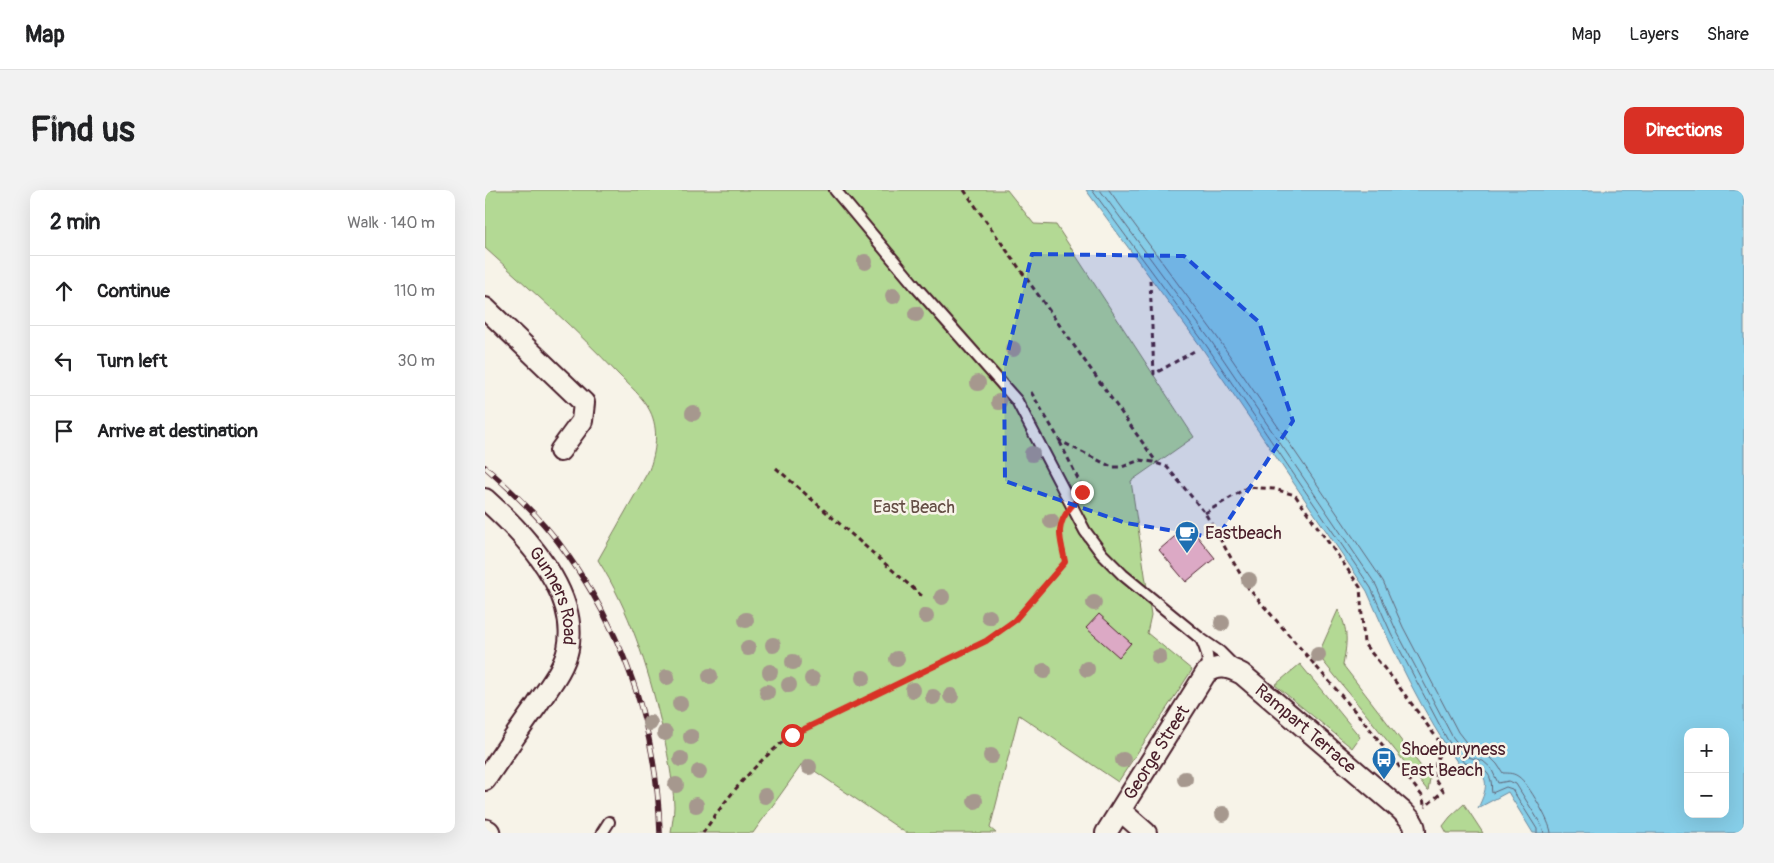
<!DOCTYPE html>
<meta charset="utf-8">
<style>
body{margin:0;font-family:Pangolin,sans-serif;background:#f2f2f2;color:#202124}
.controls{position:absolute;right:15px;bottom:15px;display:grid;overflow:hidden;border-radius:10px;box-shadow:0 5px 20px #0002}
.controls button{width:45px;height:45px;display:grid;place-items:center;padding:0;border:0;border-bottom:1px solid #e0e0e0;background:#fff;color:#202124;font:25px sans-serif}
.stop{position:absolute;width:15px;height:15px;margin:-11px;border:4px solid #d93025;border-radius:50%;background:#fff}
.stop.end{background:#d93025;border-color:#fff;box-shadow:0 1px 5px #0008}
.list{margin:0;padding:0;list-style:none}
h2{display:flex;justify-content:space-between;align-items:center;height:65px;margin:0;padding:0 20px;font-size:21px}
h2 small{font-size:16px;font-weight:400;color:#757577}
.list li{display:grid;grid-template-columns:32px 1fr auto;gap:15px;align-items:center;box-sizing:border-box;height:70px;padding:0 20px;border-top:1px solid #e0e0e0}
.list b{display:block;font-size:19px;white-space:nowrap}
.list em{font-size:16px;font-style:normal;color:#757577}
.icon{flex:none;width:28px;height:28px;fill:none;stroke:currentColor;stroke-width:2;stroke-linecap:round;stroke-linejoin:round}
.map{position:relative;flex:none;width:1259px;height:643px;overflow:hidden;border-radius:10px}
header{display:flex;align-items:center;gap:30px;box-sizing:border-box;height:70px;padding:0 25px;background:#fff;border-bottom:1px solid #e0e0e0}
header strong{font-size:24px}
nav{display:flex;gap:28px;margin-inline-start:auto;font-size:18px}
.intro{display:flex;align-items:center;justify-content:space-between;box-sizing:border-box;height:120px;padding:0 30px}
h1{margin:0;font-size:35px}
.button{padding:12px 22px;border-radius:10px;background:#d93025;color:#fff;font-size:18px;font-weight:700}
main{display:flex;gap:30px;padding:0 30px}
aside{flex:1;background:#fff;border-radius:10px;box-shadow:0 5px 20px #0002}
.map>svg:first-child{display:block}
.green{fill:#b3d994;stroke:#7e7c60}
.water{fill:#86cee8;stroke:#6e889c;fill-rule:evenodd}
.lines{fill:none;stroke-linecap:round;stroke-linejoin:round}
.shore{stroke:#626577;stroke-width:1}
.building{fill:#dca9c5;stroke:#4a1f2b}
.service-casing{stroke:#4a1f2b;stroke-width:14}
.minor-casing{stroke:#4a1f2b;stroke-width:24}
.tertiary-casing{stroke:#4a1f2b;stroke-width:29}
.path{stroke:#4a1f2b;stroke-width:3;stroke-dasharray:5 4;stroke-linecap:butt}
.service{stroke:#f7f3e8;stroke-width:10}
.minor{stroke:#f7f3e8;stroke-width:20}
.tertiary{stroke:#f7f3e8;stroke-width:25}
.rail-casing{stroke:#4a1f2b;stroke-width:5.5}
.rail{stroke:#f7f3e8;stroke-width:4;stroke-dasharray:11;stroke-linecap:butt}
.tree{fill:#a6988e}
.route{stroke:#d93025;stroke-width:6}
.marked{fill:#1d4ed8;fill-opacity:0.2;stroke:#1d4ed8;stroke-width:4;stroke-dasharray:10 6;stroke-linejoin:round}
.labels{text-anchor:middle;stroke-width:5;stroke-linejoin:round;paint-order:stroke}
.park-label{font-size:18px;fill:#644e45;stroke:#f7f3e8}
.poi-label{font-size:18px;fill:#4a1f2b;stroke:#f7f3e8;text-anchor:start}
.street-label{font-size:18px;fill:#4a1f2b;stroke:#f7f3e8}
</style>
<header>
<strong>Map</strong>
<nav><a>Map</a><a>Layers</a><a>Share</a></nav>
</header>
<div class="intro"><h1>Find us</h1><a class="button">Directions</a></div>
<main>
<aside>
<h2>2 min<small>Walk · 140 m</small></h2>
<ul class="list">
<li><svg class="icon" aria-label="ahead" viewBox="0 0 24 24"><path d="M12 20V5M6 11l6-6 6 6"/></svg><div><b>Continue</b></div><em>110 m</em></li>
<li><svg class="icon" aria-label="left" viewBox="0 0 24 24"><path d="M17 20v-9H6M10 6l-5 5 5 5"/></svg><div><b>Turn left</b></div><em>30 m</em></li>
<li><svg class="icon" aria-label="arrive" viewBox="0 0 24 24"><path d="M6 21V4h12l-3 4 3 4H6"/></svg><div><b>Arrive at destination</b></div></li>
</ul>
</aside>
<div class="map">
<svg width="1259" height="643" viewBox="0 0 1259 643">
<rect width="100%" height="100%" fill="#f7f3e8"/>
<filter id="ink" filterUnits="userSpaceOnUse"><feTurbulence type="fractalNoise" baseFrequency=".02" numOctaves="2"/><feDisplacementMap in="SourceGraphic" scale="10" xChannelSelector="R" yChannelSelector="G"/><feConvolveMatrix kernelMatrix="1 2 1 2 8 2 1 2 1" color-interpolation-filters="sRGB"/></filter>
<g filter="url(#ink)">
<!-- green -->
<path class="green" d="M 0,0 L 522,0 L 549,34 L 571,35 L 709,247 L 646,291 L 666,425 L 662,443 L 707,480 L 633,592 L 534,525 L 505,638 L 511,643 L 421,643 L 318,573 L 268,643 L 186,643 C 187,634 189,625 189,616 C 188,588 182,560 176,533 C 163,477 144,419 113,370 L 164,280 C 171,262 174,239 165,221 C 158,207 144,195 133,184 C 91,139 45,99 0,58 Z
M 853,420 C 864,440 862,453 858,475 L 945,588 L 943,601 L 833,465 Z
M 815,474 L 875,547 L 867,558 L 790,495 Z
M 979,614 L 998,643 L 962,643 L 958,636 L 965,627 Z"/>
<!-- water -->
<path class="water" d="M 601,0 L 1259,0 L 1259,643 L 1048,643 L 1023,602 L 993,618 C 1004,596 1006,580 977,579 C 938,525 908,461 882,401 L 717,158 ZM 1203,542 L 1240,542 L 1240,624 L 1203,624 Z"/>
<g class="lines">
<!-- shore -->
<path class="shore" d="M 607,0 L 721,155 L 886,398 L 906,443 L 962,549 L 979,573 C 991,575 1003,578 1006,591 C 1007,595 1006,599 1007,603 L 1021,597 L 1027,599 L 1052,639 L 1052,643
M 615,0 L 726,151 L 891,395 L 911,440 L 967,546 L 983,567 L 998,571 L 1006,578 L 1013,593 L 1024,591 L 1031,594 L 1057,636 L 1059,643
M 624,0 L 732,147 L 898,391 L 918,437 L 973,542 L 987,560 L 1005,567 L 1012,574 L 1018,583 C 1024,583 1029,583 1034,587 C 1042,592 1066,633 1066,643"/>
</g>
<!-- building -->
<path class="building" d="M 703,335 L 730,368 L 701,392 L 674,360 Z
M 614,424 L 646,453 L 634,467 L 601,438 Z"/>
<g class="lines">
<defs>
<path id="service" d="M 350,0 L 431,97 L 532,211 L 600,341 L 617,364 L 638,385 L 716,449
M 722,482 C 724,469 722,461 716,449 L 735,462 L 750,477
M 117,643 L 124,632"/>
<g id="minor">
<path d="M 0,118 L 99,213 L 97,231 L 75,261"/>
<path id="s1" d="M 0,309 C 38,343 95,402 83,459 C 79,479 63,498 52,515 C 34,540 17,565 0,590"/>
<path d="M 636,621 L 661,643"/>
<path id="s2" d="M 621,643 L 721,483 C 734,474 744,477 757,484 L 916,620 C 923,627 931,633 930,643"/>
</g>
<path id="tertiary" d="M 0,642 L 2,643"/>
</defs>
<!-- service casing -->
<use href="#service" class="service-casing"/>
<!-- minor casing -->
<use href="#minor" class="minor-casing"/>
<!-- tertiary casing -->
<use href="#tertiary" class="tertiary-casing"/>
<!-- path -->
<path class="path" d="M 479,0 L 672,273
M 665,90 L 669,184 L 711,160
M 546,202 L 575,251 L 627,277 L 637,277 L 655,270 L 668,272 L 682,277 L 720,323 L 764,399 L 881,534 L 938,607 L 939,615
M 575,252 L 597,297 L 597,301
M 291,278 L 438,407
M 720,323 L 763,297 L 789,299 L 810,305 L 875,397 L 879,454 L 909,490 L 957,555 L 951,573 L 950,589 L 958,601 L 940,617
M 218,643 C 242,607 272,570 307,545 L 501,451 L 529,431 L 580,372 L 574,340 L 577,330"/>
<!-- service -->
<use href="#service" class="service"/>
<!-- minor -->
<use href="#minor" class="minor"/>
<!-- tertiary -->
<use href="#tertiary" class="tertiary"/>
<defs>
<path id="rail" d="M 0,277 C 26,300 53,325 74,353 C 138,439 172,536 175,643"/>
</defs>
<!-- rail casing -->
<use href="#rail" class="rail-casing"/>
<!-- rail -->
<use href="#rail" class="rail"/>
</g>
<!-- trees -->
<g class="tree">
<circle cx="380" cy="72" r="8"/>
<circle cx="408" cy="106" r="8"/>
<circle cx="431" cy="124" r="8"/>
<circle cx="528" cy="159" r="8"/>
<circle cx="493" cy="193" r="8"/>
<circle cx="514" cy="212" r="8"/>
<circle cx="208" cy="223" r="8"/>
<circle cx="547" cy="264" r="8"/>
<circle cx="566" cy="331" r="8"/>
<circle cx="764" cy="390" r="8"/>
<circle cx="457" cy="407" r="8"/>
<circle cx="609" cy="413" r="8"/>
<circle cx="441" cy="426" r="8"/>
<circle cx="504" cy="427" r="8"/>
<circle cx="261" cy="430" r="8"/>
<circle cx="737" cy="433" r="8"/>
<circle cx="288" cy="455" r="8"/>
<circle cx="263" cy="458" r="8"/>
<circle cx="833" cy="465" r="8"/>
<circle cx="674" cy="467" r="8"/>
<circle cx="412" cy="469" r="8"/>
<circle cx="308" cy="472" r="8"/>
<circle cx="602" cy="479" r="8"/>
<circle cx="559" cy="481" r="8"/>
<circle cx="285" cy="482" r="8"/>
<circle cx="225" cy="486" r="8"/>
<circle cx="182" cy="487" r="8"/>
<circle cx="378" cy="488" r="8"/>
<circle cx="327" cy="489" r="8"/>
<circle cx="304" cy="495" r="8"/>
<circle cx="428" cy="500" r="8"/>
<circle cx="282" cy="502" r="8"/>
<circle cx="466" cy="506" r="8"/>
<circle cx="448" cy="507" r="8"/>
<circle cx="195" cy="514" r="8"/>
<circle cx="165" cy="533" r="8"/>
<circle cx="180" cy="543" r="8"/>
<circle cx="206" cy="547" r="8"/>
<circle cx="506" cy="566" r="8"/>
<circle cx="196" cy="569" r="8"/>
<circle cx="638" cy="570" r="8"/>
<circle cx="324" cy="577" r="8"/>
<circle cx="214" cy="582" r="8"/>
<circle cx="700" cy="589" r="8"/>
<circle cx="191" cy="595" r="8"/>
<circle cx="280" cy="606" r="8"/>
<circle cx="490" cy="611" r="8"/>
<circle cx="211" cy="615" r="8"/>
<circle cx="738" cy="624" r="8"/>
</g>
</g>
<g class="lines" filter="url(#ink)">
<!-- route -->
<path class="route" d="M 307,545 L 501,451 L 529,431 L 580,372 C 576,349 569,338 585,318 C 589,313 594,309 597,302"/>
</g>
<!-- marked area -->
<path class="marked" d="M 547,64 L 699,66 L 774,132 L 808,231 L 732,348 L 641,333 L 520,291 L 519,178 Z"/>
<!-- icons -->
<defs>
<symbol id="cafe-pin" viewBox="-11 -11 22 30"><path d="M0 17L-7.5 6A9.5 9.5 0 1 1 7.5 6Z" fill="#1f6fb2" stroke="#f7f3e8"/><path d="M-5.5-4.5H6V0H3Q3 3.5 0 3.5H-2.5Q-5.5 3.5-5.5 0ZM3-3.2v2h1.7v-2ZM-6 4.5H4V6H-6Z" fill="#fff"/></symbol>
<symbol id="bus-pin" viewBox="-11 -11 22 30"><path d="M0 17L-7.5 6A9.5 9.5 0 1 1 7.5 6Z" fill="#1f6fb2" stroke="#f7f3e8"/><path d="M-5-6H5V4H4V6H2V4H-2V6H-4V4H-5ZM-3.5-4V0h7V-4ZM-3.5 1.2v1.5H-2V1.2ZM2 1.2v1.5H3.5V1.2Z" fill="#fff"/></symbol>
</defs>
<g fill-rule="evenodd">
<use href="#cafe-pin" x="688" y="329" width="28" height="38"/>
<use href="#bus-pin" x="885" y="555" width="28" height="38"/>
</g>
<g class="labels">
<!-- park labels -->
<g class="park-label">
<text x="429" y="323">East Beach</text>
</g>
<!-- poi labels -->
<g class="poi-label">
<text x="720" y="349">Eastbeach</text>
<text x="916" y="565">Shoeburyness<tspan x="916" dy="21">East Beach</tspan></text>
</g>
<!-- street labels -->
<g class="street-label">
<text dy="6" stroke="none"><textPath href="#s1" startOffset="122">Gunners Road</textPath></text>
<text dy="6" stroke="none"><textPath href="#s2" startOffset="311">Rampart Terrace</textPath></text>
<text dy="6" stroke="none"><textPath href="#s2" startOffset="95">George Street</textPath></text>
</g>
</g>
</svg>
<div class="controls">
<button>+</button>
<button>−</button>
</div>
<div class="stop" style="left:307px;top:545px"></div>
<div class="stop end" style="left:597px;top:302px"></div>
</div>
</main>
